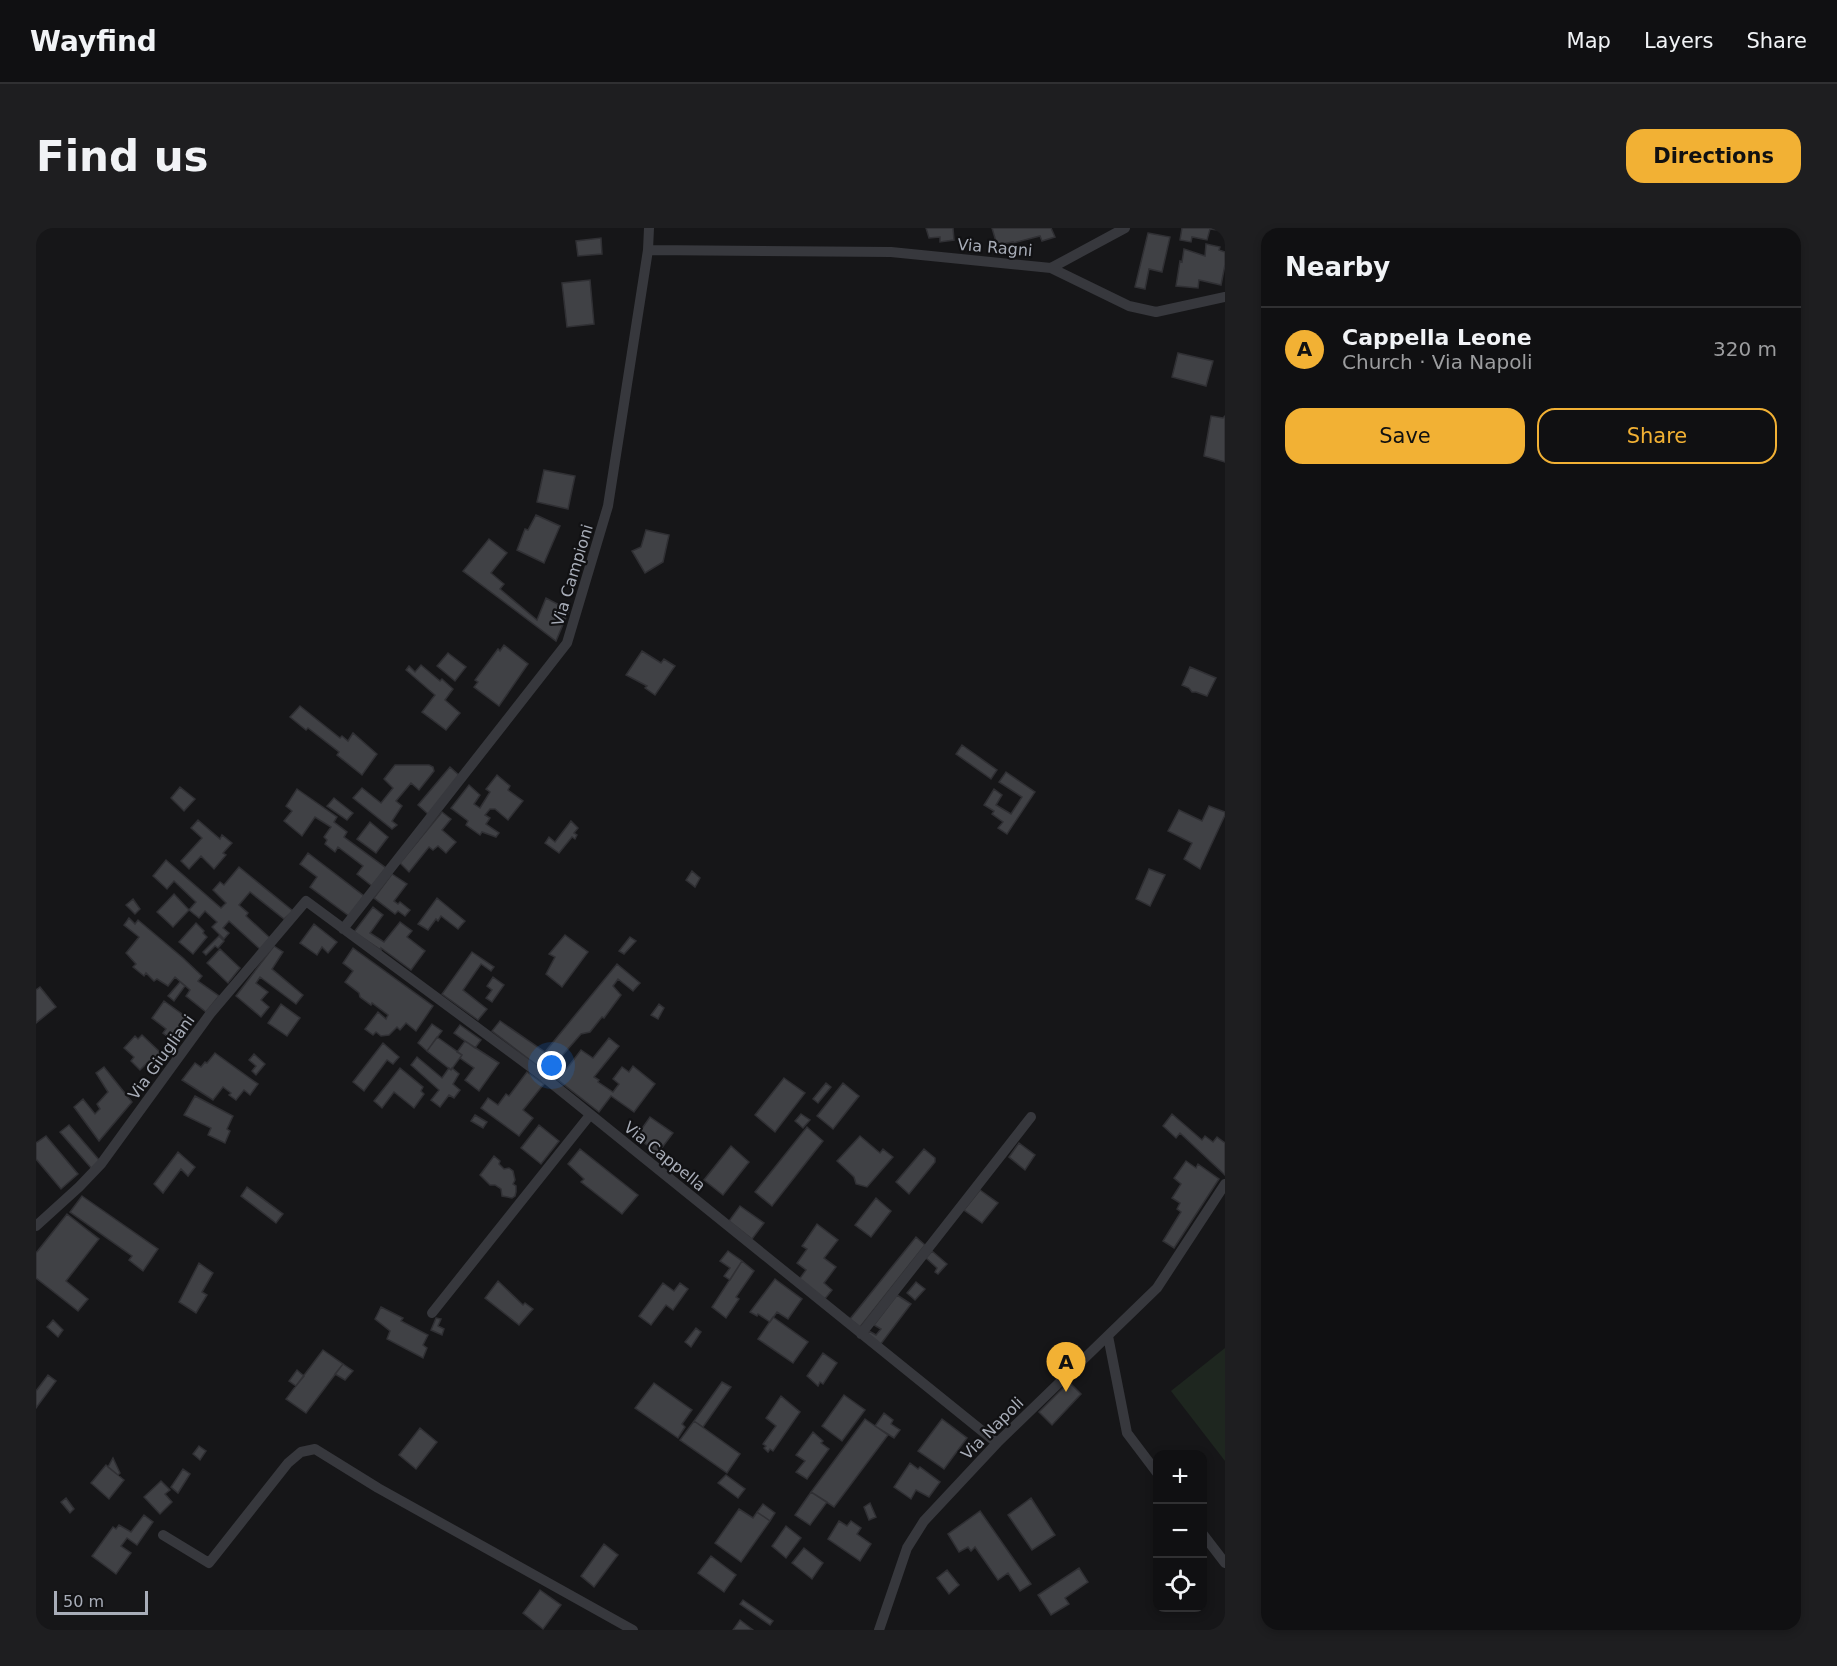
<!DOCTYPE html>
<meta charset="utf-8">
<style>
body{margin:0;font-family:"DejaVu Sans",sans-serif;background:#1e1e20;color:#f1f3f6}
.controls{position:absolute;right:18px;bottom:18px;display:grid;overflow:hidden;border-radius:12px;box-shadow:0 3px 9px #0003}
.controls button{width:54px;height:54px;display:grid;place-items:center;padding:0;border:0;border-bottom:2px solid #303032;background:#101012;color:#f1f3f6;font:30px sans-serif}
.scale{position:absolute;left:18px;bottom:15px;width:94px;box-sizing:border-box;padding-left:6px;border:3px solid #a8adb8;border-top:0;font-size:16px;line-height:21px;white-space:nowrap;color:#a8adb8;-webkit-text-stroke:4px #111113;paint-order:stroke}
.you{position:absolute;left:516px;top:838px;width:21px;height:21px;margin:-15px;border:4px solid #fff;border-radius:50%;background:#1a73e8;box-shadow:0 0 0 9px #1a73e833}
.badge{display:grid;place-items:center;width:39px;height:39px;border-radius:50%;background:#f2b134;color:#111;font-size:20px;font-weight:700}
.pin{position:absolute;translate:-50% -50px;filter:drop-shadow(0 2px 3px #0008)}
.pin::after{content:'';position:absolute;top:32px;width:21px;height:18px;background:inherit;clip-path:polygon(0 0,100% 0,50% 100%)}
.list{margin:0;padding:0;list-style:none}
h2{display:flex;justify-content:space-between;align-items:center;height:78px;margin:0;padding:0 24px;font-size:26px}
h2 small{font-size:20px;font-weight:400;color:#9c9d9f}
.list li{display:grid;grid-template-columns:39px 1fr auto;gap:18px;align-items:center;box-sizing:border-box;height:84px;padding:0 24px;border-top:2px solid #303032}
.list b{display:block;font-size:22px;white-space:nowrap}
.list p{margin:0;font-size:20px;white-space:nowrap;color:#9c9d9f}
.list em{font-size:20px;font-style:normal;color:#9c9d9f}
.actions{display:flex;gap:12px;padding:18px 24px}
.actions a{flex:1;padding:14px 0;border:2px solid #f2b134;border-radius:18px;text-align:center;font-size:21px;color:#f2b134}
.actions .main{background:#f2b134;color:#111}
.icon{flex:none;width:33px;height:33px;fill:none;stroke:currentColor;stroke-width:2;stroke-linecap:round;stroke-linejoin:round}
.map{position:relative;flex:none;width:1189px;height:1402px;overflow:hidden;border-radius:18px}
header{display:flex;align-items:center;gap:36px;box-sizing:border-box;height:84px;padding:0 30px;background:#101012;border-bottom:2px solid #303032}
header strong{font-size:28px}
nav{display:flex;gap:33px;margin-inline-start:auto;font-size:21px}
.intro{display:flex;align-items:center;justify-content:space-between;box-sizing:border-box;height:144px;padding:0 36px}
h1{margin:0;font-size:42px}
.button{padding:15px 27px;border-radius:18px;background:#f2b134;color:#111;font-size:21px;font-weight:700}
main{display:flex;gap:36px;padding:0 36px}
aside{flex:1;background:#101012;border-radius:18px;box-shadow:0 3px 9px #0003}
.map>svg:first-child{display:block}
.green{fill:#1e261f}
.building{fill:#404145;stroke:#303034;stroke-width:1.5}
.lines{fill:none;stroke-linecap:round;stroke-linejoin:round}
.street{stroke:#37383d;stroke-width:10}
.labels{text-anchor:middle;stroke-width:4.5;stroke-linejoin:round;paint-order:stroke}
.street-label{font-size:16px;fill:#a8adb8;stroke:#111113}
</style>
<header>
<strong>Wayfind</strong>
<nav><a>Map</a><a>Layers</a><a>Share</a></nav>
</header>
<div class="intro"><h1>Find us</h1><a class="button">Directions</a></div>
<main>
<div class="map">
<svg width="1189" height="1402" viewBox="0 0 1189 1402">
<rect width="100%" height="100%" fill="#161618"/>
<!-- green -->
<path class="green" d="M 1189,1120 L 1189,1233 L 1135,1163 Z"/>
<!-- building -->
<path class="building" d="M 890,0 L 917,0 L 918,12 L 904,14 L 904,9 L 893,10 Z
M 956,0 L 1015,0 L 1019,9 L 1006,13 L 1004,8 L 977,15 L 977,14 L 961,17 Z
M 1146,0 L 1189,0 L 1189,3 L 1174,1 L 1171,12 L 1156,9 L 1155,14 L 1144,12 Z
M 1112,5 L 1134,9 L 1126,44 L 1113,41 L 1109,61 L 1099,59 Z
M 565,10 L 566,26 L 542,28 L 540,13 Z
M 1170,16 L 1184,19 L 1183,22 L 1189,24 L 1189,37 L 1185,57 L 1163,52 L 1162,60 L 1140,58 L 1144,33 L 1146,34 L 1148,21 L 1169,28 Z
M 554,52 L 558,96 L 531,99 L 526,55 Z
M 1142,125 L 1177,133 L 1170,158 L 1136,149 Z
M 1175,188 L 1187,190 L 1189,188 L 1189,234 L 1168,228 Z
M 508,242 L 539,248 L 532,281 L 501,274 Z
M 500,287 L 524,298 L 508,335 L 481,322 L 489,301 L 492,302 Z
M 610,302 L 633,307 L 627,334 L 609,345 L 596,323 L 605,319 Z
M 453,311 L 471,325 L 455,345 L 468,356 L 464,361 L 501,392 L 510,370 L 533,382 L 520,413 L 427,343 Z
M 468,417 L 492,436 L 463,478 L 438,459 L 442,454 L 439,452 L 462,421 L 464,423 Z
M 606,423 L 625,435 L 628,431 L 639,438 L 619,467 L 609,460 L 611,458 L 590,447 Z
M 412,425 L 430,439 L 419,453 L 401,438 Z
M 385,437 L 404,453 L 406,451 L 417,461 L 409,472 L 424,485 L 410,502 L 386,484 L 399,467 L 370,442 L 373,438 L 379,444 Z
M 1154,439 L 1180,450 L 1171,468 L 1160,464 L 1156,464 L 1153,460 L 1146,457 Z
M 264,478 L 304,510 L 306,508 L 312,513 L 317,505 L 341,526 L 326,547 L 301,527 L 303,524 L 272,500 L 270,502 L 254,489 Z
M 926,517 L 961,542 L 955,551 L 920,526 Z
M 359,537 L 393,537 L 397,539 L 398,543 L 383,562 L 375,555 L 360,573 L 366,578 L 356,593 L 361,597 L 356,601 L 317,570 L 326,560 L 345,575 L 357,560 L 348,551 Z
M 414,539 L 424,548 L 393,587 L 382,577 Z
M 970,544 L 999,564 L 971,606 L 962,600 L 967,594 L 956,586 L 958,583 L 948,577 L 958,561 L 966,567 L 960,577 L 975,586 L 986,569 L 963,554 Z
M 461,547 L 474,558 L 472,562 L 487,573 L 472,592 L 459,581 L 454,581 L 449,587 L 454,590 L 450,596 L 463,605 L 460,609 L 446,604 L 444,607 L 430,597 L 432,593 L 415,580 L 433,557 L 444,567 L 438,576 L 444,580 L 454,564 L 450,561 Z
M 144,559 L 159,571 L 148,583 L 135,570 Z
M 261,561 L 301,589 L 298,594 L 311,604 L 308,609 L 350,640 L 336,658 L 321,646 L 327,638 L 302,619 L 299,624 L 289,616 L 291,612 L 288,609 L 295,599 L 279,589 L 266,608 L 248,593 L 256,583 L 250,578 Z
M 298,570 L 317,585 L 311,592 L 291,578 Z
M 1173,578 L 1189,584 L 1189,587 L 1164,641 L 1148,631 L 1156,615 L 1132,603 L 1143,582 L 1166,593 Z
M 406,584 L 415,591 L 406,602 L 420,614 L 410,625 L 402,618 L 397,622 L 393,619 L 373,644 L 364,635 Z
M 162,592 L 184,611 L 186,607 L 196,615 L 187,625 L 190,627 L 178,641 L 165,628 L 153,641 L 145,633 L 166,610 L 155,600 Z
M 535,593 L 542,600 L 538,605 L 541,607 L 539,611 L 536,609 L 523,625 L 509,615 L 513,609 L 519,614 Z
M 334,594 L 352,609 L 340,625 L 321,611 Z
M 272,625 L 328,668 L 313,688 L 274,659 L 281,649 L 264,636 Z
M 130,632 L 185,680 L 190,675 L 177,662 L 184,654 L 188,657 L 203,639 L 257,683 L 248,691 L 214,664 L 203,677 L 212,685 L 210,688 L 234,710 L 225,722 L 193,693 L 187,700 L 193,705 L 188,711 L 176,699 L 181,694 L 169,683 L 163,690 L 153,682 L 160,674 L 138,653 L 131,661 L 117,648 Z
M 1113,641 L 1129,647 L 1114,678 L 1100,671 Z
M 656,643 L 664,650 L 659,659 L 650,652 Z
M 356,646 L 371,656 L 358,673 L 362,676 L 364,674 L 374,682 L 369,688 L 362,683 L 359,686 L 338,670 Z
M 138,666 L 153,682 L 137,699 L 121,684 Z
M 401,670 L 429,693 L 422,701 L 405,688 L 402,693 L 400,691 L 392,702 L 382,696 Z
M 97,671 L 104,681 L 99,686 L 90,677 Z
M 337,679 L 347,687 L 334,705 L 348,714 L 364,694 L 376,703 L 371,709 L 389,723 L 375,742 L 345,720 L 345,722 L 318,704 Z
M 93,690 L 99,696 L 102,692 L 147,730 L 166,748 L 162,753 L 183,768 L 170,784 L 150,768 L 154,762 L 139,749 L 132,758 L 121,751 L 118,753 L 110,745 L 108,748 L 97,739 L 100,736 L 90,725 L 103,709 L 88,697 Z
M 160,695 L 168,703 L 167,705 L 171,709 L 157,726 L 143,714 Z
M 278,696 L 301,714 L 292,725 L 286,719 L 281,727 L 264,715 Z
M 529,707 L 552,724 L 526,759 L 510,746 L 519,729 L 513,726 Z
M 183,708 L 188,713 L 182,720 L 179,718 L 170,727 L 167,724 Z
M 594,709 L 600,713 L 588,726 L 583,723 Z
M 238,718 L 247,724 L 236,741 L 267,767 L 260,776 L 224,749 L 220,755 L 232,764 L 225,772 L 233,779 L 225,789 L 200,768 Z
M 317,720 L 397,778 L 380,803 L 370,795 L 364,802 L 361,799 L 353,807 L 345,808 L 340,804 L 337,807 L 329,801 L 342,784 L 350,791 L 352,787 L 336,775 L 335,777 L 324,769 L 323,765 L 309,754 L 317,743 L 307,735 Z
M 184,721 L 204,740 L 192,755 L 171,735 Z
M 436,724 L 458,739 L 455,743 L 445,736 L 427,762 L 451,781 L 442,792 L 406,766 Z
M 581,736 L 604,755 L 597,763 L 582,751 L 577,758 L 585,767 L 568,790 L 566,789 L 554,804 L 545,806 L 511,845 L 456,803 L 464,793 L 509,824 Z
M 457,749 L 468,757 L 456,774 L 450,770 L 456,762 L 451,758 Z
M 144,754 L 149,758 L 138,773 L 132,768 Z
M 4,759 L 20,779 L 0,795 L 0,762 Z
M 128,773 L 153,791 L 146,800 L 149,802 L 140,815 L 127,805 L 130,801 L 116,790 Z
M 245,776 L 264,790 L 251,808 L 232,795 Z
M 623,776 L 628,780 L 622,791 L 615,787 Z
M 396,796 L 406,803 L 391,823 L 382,815 Z
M 424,797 L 445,812 L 439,820 L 418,805 Z
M 106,807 L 126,826 L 117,836 L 113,833 L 104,842 L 95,833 L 98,829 L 88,820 L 99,808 L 102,811 Z
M 401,809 L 426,827 L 415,842 L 391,823 Z
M 573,810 L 583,818 L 558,849 L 563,852 L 562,854 L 577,864 L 583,856 L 577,851 L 586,839 L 593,844 L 597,838 L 619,856 L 598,884 L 575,868 L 563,884 L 522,852 L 545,822 L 557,830 Z
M 429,813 L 463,835 L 443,863 L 429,852 L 438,840 L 424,830 L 426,827 L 421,824 Z
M 347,815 L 363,829 L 357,836 L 351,832 L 328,863 L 317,854 Z
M 179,825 L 222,856 L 214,867 L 208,862 L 200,872 L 193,867 L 195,865 L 187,859 L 177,872 L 146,852 L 159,835 L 165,839 L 169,834 L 171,835 Z
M 218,826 L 229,836 L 220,847 L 216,843 L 220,838 L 213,832 Z
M 381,829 L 406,850 L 413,840 L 415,842 L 416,840 L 423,846 L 417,856 L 424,862 L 418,870 L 413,867 L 404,879 L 395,872 L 403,862 L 375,837 Z
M 68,839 L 96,874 L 63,913 L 38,879 L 47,871 L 59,886 L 64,881 L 61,876 L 72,864 L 60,845 Z
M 364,840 L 387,859 L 385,863 L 388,866 L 378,880 L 358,864 L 346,880 L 338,873 Z
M 491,844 L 508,856 L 487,882 L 497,890 L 483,908 L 445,880 L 452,870 L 462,877 L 470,866 L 473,868 Z
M 748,850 L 769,865 L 739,904 L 719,887 Z
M 790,855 L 795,859 L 782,875 L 777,871 Z
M 807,855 L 823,868 L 797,901 L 781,888 Z
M 159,868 L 197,888 L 191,901 L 194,903 L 189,915 L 172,907 L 175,900 L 148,887 Z
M 765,886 L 774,892 L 767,900 L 759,893 Z
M 1136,886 L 1166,912 L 1169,908 L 1177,914 L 1181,909 L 1189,915 L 1189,947 L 1144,905 L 1140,910 L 1127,898 Z
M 439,887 L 451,894 L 447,900 L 435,893 Z
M 614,889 L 637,905 L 622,925 L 600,909 Z
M 33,897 L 64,933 L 56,941 L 24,904 Z
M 503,897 L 523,913 L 505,936 L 485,920 Z
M 771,899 L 787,913 L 736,978 L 719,964 Z
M 10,908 L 42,946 L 25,961 L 0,931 L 0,915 Z
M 824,908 L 844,925 L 847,921 L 857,929 L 831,959 L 820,956 L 818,949 L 801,933 Z
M 983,915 L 999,927 L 989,942 L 973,929 Z
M 695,918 L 713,934 L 687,967 L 668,952 Z
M 544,921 L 602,967 L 586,986 L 545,954 L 548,951 L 532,936 Z
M 888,921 L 899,930 L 899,934 L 873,966 L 860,954 Z
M 142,924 L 159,939 L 152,948 L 145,941 L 127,965 L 118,956 Z
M 458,928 L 464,933 L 463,936 L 468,941 L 473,940 L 477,943 L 479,952 L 477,956 L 480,958 L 480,964 L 479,968 L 476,970 L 466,968 L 465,961 L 459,957 L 454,957 L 444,947 Z
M 1150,933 L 1160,940 L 1162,936 L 1183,951 L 1138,1020 L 1127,1013 L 1145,984 L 1141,981 L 1144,975 L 1136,970 L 1145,956 L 1138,950 Z
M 211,959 L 247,986 L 240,995 L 205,968 Z
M 944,962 L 962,975 L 946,995 L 928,982 Z
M 46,968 L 122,1021 L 107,1043 L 93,1032 L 96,1028 L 34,984 Z
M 840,970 L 855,983 L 835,1009 L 819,997 Z
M 704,978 L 728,995 L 716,1011 L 693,993 Z
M 31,986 L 63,1011 L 30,1053 L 52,1071 L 42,1083 L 0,1050 L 0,1025 Z
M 781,996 L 802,1012 L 788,1030 L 800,1039 L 788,1055 L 796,1062 L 788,1072 L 762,1053 L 770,1042 L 761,1035 L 771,1021 L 766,1018 Z
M 880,1009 L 889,1017 L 824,1099 L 814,1091 Z
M 692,1023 L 706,1033 L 694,1052 L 688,1048 L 694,1040 L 684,1033 Z
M 896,1023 L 911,1036 L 902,1046 L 899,1044 L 901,1040 L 890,1030 Z
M 706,1033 L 718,1043 L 700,1069 L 703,1071 L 690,1090 L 676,1079 Z
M 163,1035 L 177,1045 L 166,1064 L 171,1067 L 160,1085 L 143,1074 Z
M 739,1051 L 766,1071 L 752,1091 L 741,1084 L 734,1094 L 722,1086 L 721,1088 L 714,1084 Z
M 462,1053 L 487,1077 L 489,1075 L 497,1081 L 483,1097 L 449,1070 Z
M 880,1054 L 889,1061 L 879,1072 L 871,1065 Z
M 627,1055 L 638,1063 L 644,1055 L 652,1061 L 637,1082 L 630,1077 L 615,1097 L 603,1088 Z
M 861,1067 L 875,1076 L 844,1117 L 830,1107 L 833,1103 L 840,1107 L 845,1101 L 838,1097 Z
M 345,1079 L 367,1090 L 365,1093 L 392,1107 L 387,1117 L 391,1120 L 387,1130 L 351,1111 L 354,1103 L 339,1091 Z
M 737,1089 L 772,1114 L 757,1135 L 722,1111 Z
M 400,1090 L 405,1091 L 402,1098 L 408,1101 L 406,1107 L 395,1102 Z
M 17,1092 L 27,1102 L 22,1109 L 11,1099 Z
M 660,1100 L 665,1104 L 655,1119 L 649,1114 Z
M 287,1122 L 307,1136 L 270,1185 L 250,1171 Z
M 787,1125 L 801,1135 L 787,1156 L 784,1154 L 782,1158 L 771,1148 Z
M 307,1136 L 317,1143 L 309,1152 L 299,1146 Z
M 261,1142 L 268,1148 L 260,1158 L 253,1153 Z
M 12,1147 L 20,1153 L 0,1180 L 0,1163 Z
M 686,1154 L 695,1159 L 667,1199 L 658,1193 Z
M 1033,1154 L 1045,1166 L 1016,1197 L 1003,1184 Z
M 618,1155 L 656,1182 L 646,1196 L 649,1199 L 642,1210 L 599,1180 Z
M 808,1167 L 829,1182 L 806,1213 L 786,1198 Z
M 745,1168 L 764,1184 L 737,1223 L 734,1221 L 732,1224 L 728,1220 L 730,1218 L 727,1216 L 740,1198 L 730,1190 Z
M 848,1185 L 857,1192 L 855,1196 L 864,1202 L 858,1210 L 839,1198 Z
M 829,1191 L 852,1207 L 798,1279 L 775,1264 Z
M 906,1191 L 931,1210 L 908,1241 L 882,1223 Z
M 658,1193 L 704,1226 L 691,1245 L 644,1212 Z
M 384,1200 L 401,1214 L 380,1241 L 363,1227 Z
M 777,1204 L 787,1213 L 785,1215 L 793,1221 L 771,1251 L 760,1244 L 769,1233 L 760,1227 Z
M 163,1218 L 170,1223 L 164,1232 L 157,1226 Z
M 77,1230 L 84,1245 L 82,1247 L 72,1239 Z
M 874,1235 L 882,1241 L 884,1239 L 904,1254 L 893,1269 L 880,1262 L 875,1271 L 858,1259 Z
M 70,1237 L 88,1252 L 73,1271 L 55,1255 Z
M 147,1241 L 154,1246 L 142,1265 L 135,1259 Z
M 690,1247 L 709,1261 L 702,1270 L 682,1255 Z
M 125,1253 L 134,1262 L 129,1266 L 136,1274 L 124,1286 L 108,1269 Z
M 775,1264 L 791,1274 L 774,1297 L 759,1287 Z
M 30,1270 L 38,1281 L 34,1285 L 25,1274 Z
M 995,1270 L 1019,1307 L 996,1322 L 972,1287 Z
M 834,1275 L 840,1289 L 833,1292 L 828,1279 Z
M 727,1276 L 739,1285 L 734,1293 L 721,1284 Z
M 703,1281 L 717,1290 L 721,1284 L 734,1293 L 705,1334 L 679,1315 Z
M 944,1283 L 995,1356 L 984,1363 L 972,1345 L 962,1352 L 939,1319 L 935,1323 L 932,1319 L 923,1324 L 912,1306 Z
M 108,1287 L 117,1294 L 101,1317 L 91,1310 L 85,1318 L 95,1325 L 80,1346 L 56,1328 L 77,1299 L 80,1301 L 83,1297 L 95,1304 Z
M 803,1293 L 811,1298 L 815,1293 L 825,1300 L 821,1306 L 835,1316 L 824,1333 L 792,1311 Z
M 750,1298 L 765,1310 L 750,1330 L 736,1318 Z
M 568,1316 L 582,1327 L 558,1359 L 545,1348 Z
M 768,1320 L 787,1335 L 776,1351 L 756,1335 Z
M 675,1328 L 700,1347 L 688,1364 L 662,1345 Z
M 1043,1340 L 1052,1354 L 1029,1370 L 1033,1376 L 1015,1387 L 1002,1367 Z
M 911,1342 L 923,1357 L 913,1366 L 901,1350 Z
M 504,1362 L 525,1377 L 507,1401 L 487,1385 Z
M 707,1372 L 737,1393 L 734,1397 L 704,1376 Z
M 704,1392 L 717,1402 L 697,1402 Z"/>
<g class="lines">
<!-- street -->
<path class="street" d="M 612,22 L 855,24 L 1015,40 L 1089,0
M 1015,40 L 1093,78 L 1120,84 L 1189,69
M 307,701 L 531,415 L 572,278 L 612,22 L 613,0
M 0,998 L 43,959 L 65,936 L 174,786 L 270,673 L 508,849 L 961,1215
M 396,1085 L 554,887
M 825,1106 L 995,889
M 1072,1108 L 1091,1205 L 1122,1246
M 1166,1305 L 1189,1335
M 127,1307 L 173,1335 L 252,1235 L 265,1224 L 279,1221 L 342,1260 L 597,1402
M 843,1402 L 871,1320 L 888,1293 L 961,1215 L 1121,1060 L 1189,956"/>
</g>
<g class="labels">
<!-- street labels -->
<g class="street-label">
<text transform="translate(959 19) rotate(5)" y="6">Via Ragni</text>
<text transform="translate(536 347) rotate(-73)" y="6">Via Campioni</text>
<text transform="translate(125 829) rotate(-54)" y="6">Via Giugliani</text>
<text transform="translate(629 928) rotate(39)" y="6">Via Cappella</text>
<text transform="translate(956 1200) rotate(-45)" y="6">Via Napoli</text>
</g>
</g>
</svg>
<div class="controls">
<button>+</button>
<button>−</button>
<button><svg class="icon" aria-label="locate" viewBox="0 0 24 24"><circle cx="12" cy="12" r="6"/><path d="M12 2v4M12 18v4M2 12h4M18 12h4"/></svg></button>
</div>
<div class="scale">50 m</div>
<div class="you"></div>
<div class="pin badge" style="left:1030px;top:1164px">A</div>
</div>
<aside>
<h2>Nearby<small></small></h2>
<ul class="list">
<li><span class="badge">A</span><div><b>Cappella Leone</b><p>Church · Via Napoli</p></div><em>320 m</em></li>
</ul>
<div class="actions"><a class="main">Save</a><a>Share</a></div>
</aside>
</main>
